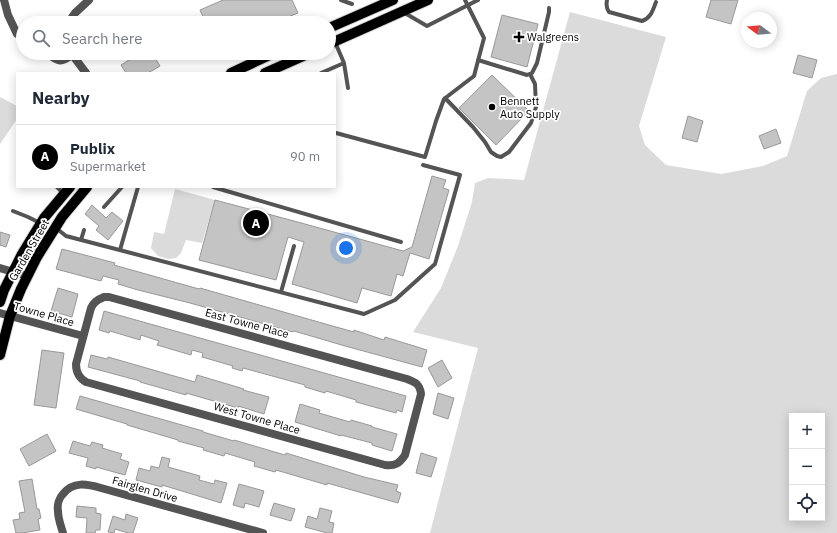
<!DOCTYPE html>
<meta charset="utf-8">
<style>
body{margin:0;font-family:"IBM Plex Sans",sans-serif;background:#f6f6f7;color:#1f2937}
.controls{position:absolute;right:12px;bottom:12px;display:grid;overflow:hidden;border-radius:0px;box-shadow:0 2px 10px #0003}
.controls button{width:36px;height:36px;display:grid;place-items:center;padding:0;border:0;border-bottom:1px solid #e0e1e3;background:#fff;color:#1f2937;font:20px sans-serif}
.compass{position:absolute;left:741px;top:12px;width:36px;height:36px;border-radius:50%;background:#fff;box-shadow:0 2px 10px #0003;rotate:286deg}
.you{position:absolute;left:346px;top:248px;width:14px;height:14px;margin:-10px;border:3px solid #fff;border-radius:50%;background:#1a73e8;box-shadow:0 0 0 6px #1a73e833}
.badge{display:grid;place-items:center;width:26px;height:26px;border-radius:50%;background:#000;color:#fff;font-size:13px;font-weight:700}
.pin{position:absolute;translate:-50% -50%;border:2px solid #fff;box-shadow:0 1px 4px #0006}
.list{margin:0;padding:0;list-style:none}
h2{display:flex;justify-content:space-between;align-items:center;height:52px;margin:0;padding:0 16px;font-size:17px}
h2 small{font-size:13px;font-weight:400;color:#747a83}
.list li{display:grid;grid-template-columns:26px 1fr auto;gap:12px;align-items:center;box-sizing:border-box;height:64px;padding:0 16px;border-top:1px solid #e0e1e3}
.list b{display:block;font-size:15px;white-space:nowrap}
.list p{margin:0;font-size:13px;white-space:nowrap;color:#747a83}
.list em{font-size:13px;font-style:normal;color:#747a83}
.icon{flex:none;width:22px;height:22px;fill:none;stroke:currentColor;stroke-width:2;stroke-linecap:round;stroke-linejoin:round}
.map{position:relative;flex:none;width:837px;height:533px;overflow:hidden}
.search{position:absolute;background:#fff;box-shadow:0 2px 10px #0003;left:16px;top:16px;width:320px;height:44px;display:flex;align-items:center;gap:10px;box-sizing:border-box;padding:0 14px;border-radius:22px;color:#747a83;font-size:15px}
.panel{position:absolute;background:#fff;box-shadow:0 2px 10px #0003;left:16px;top:72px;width:320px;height:116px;border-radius:0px}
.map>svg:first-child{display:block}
.green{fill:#dbdbdb;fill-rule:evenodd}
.building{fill:#c4c4c4;stroke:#989898}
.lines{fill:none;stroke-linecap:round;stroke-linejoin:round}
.primary-casing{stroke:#dbdbdb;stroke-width:12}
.service{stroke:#545454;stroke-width:4}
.minor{stroke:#545454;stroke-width:8}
.primary{stroke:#000;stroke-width:10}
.poi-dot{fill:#000;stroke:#fff;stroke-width:1.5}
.labels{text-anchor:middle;stroke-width:3.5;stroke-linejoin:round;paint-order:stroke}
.poi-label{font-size:11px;fill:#000;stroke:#fff;text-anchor:start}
.street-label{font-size:11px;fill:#000;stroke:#fff}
</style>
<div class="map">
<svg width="837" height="533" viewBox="0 0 837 533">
<rect width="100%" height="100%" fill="#fff"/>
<!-- green -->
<path class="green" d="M 570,12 L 666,37 L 639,126 L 645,145 L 666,165 L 721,174 L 763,166 L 787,156 L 807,91 L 821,78 L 837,74 L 837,533 L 430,533 L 478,348 L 413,332 L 441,288 L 458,246 L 472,202 L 475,183 L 488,178 L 524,180 ZM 792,416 L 822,416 L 822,518 L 792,518 Z
M 0,97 L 17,106 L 17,119 L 0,144 Z
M 175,189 L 215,200 L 202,243 L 186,240 L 181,253 L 176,258 L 168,259 L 158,256 L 151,248 L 154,232 L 164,234 Z"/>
<!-- building -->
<path class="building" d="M 223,0 L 292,0 L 298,13 L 273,23 L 206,23 L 200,10 Z
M 711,0 L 738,0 L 731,24 L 706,17 Z
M 502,15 L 538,24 L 527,67 L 491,57 Z
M 140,53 L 152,53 L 160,66 L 148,73 L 126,73 L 121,65 Z
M 798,55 L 817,60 L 812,78 L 793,73 Z
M 492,75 L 529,111 L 496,145 L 459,108 Z
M 688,116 L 703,121 L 697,142 L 682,138 Z
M 776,129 L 781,143 L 764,149 L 759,136 Z
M 432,176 L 446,180 L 443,188 L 449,190 L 429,259 L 410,253 L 403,276 L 397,274 L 391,296 L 362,288 L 357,303 L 292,284 L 304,242 L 288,237 L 276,280 L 199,260 L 215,200 L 294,221 L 403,251 L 412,247 Z
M 92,205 L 106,218 L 112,212 L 123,221 L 108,240 L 96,230 L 99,226 L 85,214 Z
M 0,232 L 10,235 L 6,247 L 0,245 Z
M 62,249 L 115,263 L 114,265 L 199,289 L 200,288 L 329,325 L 354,332 L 354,330 L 384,340 L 385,337 L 427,350 L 422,367 L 345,346 L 294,331 L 293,332 L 190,303 L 138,290 L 118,284 L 119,280 L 103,276 L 101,281 L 56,269 Z
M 58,288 L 78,294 L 72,317 L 51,311 Z
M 104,311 L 406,396 L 402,412 L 397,410 L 396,413 L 356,402 L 356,400 L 326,391 L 325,393 L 305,387 L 305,385 L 243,368 L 242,371 L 232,368 L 233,366 L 202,357 L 203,353 L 192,350 L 191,355 L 157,345 L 159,341 L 141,335 L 140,340 L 110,331 L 109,333 L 99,330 Z
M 42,350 L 64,353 L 56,408 L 34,405 Z
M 91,355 L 107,359 L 108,357 L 195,382 L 197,375 L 244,389 L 243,390 L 269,397 L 264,414 L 238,406 L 238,408 L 186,393 L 186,395 L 140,382 L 140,381 L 88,367 Z
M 442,360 L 452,378 L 438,387 L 428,368 Z
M 438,393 L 454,398 L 448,419 L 433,414 Z
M 80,396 L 203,431 L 203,432 L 234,441 L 234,440 L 285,455 L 286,453 L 364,477 L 398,485 L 396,491 L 401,493 L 398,503 L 327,483 L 327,485 L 276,470 L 275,472 L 254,466 L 255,462 L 225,453 L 224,456 L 203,450 L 204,448 L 178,441 L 178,440 L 127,425 L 127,424 L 76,409 Z
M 300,404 L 320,410 L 319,413 L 350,422 L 351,420 L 372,426 L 372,427 L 397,434 L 392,451 L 372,445 L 372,443 L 341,435 L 341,436 L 295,422 Z
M 47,434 L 56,451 L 29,466 L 20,449 Z
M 73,441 L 90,446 L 92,442 L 103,445 L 102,448 L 122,454 L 120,459 L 129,462 L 125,475 L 96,467 L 96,469 L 86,466 L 88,458 L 69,453 Z
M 421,453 L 437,458 L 431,477 L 416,473 Z
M 162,457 L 170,459 L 168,467 L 200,476 L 199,480 L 214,484 L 215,480 L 227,483 L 221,503 L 182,491 L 162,485 L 162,487 L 136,480 L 139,468 L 150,471 L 151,466 L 159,468 Z
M 32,479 L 37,509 L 39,509 L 41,518 L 38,519 L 40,530 L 22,533 L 16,533 L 13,520 L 20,519 L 19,513 L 25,512 L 19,481 Z
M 239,484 L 264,491 L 259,507 L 245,503 L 244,508 L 233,505 Z
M 274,503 L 295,509 L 291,521 L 270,515 Z
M 77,506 L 96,508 L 96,513 L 101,514 L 100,530 L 96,530 L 95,533 L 86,533 L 87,518 L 76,517 Z
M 320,508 L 332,511 L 329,522 L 334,523 L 332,533 L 327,533 L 305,527 L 308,516 L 317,519 Z
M 126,514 L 138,518 L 133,533 L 128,533 L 115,529 L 114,533 L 108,532 L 113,516 L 125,520 Z"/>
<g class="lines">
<defs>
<path id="primary" d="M 329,28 L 393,0
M 329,44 L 428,0
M 231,73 L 274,53
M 265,73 L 310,53
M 0,302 L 4,290 L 22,254 L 44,218 L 70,187
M 0,355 L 10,316 L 21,289 L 37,257 L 62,217 L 87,187"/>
</defs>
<!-- primary casing -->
<use href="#primary" class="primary-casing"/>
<!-- service -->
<path class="service" d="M 341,0 L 352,4
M 607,0 C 606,5 606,8 609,12 L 642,21 C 651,18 653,10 656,2
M 403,12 L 427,26 L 478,0
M 335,42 L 344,63 L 348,88
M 478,60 L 527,75 L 532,73 L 537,63 L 549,12 L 549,8
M 321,73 L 344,63
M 445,98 L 473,127 L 485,142 L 491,152 L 497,156 L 501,157 L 509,152 L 531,123 L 536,107 L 535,84 L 530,74
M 336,133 L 425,157 L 436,121 L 444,99 L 474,76 L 484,38 L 465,0
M 57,187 L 64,194
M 213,187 L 401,242
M 104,207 L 122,187
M 13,211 L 28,217 L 40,223
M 56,228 L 66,236 L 364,314 L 395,300 L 435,264 L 460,175 L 423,165
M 81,240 L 84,230
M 120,250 L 138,187
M 281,292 L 294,246"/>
<!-- minor -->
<path class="minor" d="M 4,0 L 8,15 L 17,34 L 23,37
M 68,23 L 75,13 L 89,0
M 46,53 C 59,61 59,64 72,55
M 71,53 L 86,73
M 0,268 L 27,276
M 104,297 L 109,297 L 407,379 C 415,382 420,384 421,394 L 405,455 C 399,464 395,466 385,465 L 86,382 C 79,378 76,372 76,364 L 91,308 C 94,302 97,300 104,297 Z
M 0,313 L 83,336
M 63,533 C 61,526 58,519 58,511 C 57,505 59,498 63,494 C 73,481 87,484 101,488 L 263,533"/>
<!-- primary -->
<use href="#primary" class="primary"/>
</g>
<!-- markers -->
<g class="poi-dot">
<path d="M517 31h4v4h4v4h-4v4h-4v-4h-4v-4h4z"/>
<circle cx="492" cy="107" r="4"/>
</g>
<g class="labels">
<!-- poi labels -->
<g class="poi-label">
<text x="527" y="41">Walgreens</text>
<text x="500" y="105">Bennett<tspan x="500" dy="13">Auto Supply</tspan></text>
</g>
<!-- street labels -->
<g class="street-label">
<text transform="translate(29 250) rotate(-60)" y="4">Garden Street</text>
<text transform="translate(44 314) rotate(16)" y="4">Towne Place</text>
<text transform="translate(247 323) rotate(15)" y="4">East Towne Place</text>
<text transform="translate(257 418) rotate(16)" y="4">West Towne Place</text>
<text transform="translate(145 489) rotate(16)" y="4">Fairglen Drive</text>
</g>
</g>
</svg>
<div class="controls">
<button>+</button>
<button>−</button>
<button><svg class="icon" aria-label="locate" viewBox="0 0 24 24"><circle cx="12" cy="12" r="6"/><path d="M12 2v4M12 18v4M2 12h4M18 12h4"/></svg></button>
</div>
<svg class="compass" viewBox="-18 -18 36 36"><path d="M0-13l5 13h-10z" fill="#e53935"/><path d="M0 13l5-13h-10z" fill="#747a83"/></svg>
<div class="you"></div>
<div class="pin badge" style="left:256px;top:223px">A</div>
<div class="search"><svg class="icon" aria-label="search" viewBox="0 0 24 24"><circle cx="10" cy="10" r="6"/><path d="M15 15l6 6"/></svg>Search here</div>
<section class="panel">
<h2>Nearby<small></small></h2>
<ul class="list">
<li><span class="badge">A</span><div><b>Publix</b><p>Supermarket</p></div><em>90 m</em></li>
</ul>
</section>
</div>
